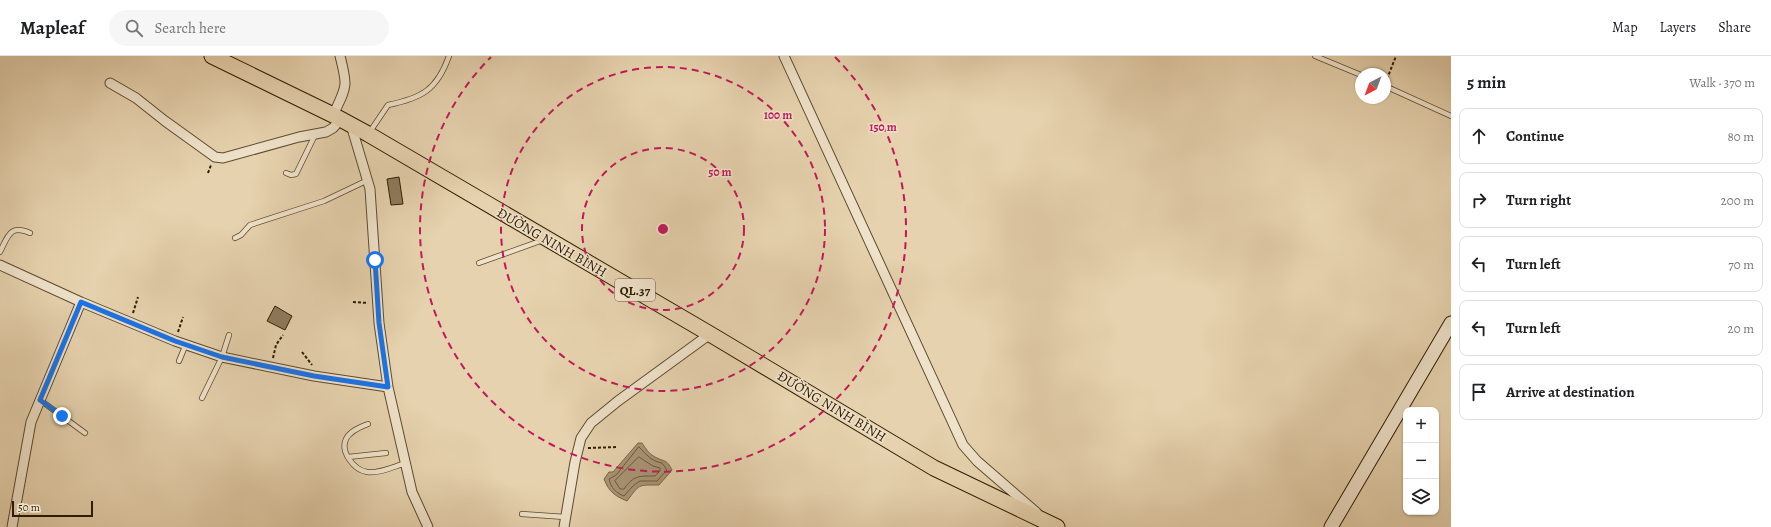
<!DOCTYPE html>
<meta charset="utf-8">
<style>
body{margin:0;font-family:Alegreya,serif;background:#f6f6f6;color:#202124}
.controls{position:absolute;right:12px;bottom:12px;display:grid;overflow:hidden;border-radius:8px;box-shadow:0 1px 3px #0004}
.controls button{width:36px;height:36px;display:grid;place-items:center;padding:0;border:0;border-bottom:1px solid #e0e0e0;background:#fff;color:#202124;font:20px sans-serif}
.compass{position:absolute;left:1355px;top:12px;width:36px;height:36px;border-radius:50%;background:#fff;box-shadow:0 1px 3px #0004;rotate:221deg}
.scale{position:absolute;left:12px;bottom:10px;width:81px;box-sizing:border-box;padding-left:4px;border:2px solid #2f1c03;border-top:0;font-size:11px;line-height:14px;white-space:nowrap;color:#2f1c03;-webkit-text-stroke:3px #efe2ca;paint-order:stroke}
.stop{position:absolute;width:12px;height:12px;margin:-9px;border:3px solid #1a73e8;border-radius:50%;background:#fff}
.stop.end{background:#1a73e8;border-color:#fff;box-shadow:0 1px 4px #0008}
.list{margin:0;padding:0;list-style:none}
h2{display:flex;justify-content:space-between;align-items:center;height:52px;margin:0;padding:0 16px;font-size:17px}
h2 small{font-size:13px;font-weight:400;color:#757577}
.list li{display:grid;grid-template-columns:26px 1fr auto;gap:12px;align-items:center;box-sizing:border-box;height:56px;margin:0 8px 8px;padding:0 8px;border:1px solid #e0e0e0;border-radius:8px}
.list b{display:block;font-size:15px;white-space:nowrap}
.list em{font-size:13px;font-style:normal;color:#757577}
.icon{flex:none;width:22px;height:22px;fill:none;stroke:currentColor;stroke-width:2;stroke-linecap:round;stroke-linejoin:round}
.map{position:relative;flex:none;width:1451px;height:471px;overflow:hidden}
header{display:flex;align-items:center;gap:24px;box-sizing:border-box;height:56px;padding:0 20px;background:#fff;border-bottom:1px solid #e0e0e0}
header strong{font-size:19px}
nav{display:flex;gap:22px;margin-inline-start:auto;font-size:14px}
.search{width:280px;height:36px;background:#f6f6f6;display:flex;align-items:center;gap:10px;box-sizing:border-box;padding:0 14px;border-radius:22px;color:#757577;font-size:15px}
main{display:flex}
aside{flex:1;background:#fff}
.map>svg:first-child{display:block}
.water{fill:#a89474;stroke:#786447}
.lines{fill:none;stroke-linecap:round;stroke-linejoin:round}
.shore{stroke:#6c583c;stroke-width:1}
.building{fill:#8e7b5c;stroke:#2f1c03}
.service-casing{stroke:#5d4a2e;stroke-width:6}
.minor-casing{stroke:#5d4a2e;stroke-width:11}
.secondary-casing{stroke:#2f1c03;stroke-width:15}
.trunk-casing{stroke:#2f1c03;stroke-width:17}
.path{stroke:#2f1c03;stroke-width:2;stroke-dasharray:3 2;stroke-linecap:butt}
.service{stroke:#efe2ca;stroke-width:4.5}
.minor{stroke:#efe2ca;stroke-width:9}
.secondary{stroke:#efe2ca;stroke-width:13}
.trunk{stroke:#e6d2ae;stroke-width:15}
.route{stroke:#1a73e8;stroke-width:5}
.ring{fill:none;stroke:#c2185b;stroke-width:2;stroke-dasharray:7 5}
.labels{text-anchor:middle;stroke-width:3;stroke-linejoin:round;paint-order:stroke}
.shield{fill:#efe2ca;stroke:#69573f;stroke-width:1}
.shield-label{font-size:13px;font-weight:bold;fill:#2f1c03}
.street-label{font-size:14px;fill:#2f1c03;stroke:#efe2ca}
.centre{fill:#c2185b;stroke:#efe2ca;stroke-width:2}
.ring-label{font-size:12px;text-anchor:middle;font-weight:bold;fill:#c2185b;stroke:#efe2ca;stroke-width:3;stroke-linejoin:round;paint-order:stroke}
</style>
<header>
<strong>Mapleaf</strong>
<div class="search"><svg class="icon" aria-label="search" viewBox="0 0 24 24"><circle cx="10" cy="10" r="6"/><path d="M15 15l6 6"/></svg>Search here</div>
<nav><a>Map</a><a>Layers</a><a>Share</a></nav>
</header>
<main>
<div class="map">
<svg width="1451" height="471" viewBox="0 0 1451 471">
<rect width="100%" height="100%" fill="#e6d2ae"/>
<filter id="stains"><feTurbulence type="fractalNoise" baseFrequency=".005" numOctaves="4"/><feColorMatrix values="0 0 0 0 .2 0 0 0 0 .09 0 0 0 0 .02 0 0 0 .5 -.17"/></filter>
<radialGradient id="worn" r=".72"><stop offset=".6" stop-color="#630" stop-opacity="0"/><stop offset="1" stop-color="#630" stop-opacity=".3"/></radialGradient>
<!-- water -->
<path class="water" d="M 638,387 L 642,387 C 646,393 649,398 655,401 C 664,406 667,403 672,414 L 659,429 C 637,429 640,428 627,445 C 615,440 609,436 604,423 L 609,416 L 613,416 Z"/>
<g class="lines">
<!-- shore -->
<path class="shore" d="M 639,391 C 647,399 651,405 662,407 L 667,414 L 657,425 L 640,425 L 633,430 L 624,440 C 616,437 611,432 609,423 L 616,419 Z
M 639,401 L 653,410 L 660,412 L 660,415 L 655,420 C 639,420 634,419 624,433 L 620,433 L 615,425 Z"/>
</g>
<!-- building -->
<path class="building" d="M 399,121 L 403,148 L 391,149 L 387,123 Z
M 275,250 L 292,260 L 285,274 L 267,265 Z"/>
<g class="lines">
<defs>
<path id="service" d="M 1315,0 L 1361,19
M 1385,30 L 1451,60
M 369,77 L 388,49 C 422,42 437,34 449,0
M 286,117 L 291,119 L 296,118 L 316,77
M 235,182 L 241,179 L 250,169 L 324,145 L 368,124
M 0,196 C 8,180 10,168 30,177
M 479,207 L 543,184
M 179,305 L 186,288
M 202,342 L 222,301 L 229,279
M 40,344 L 85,377
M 368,368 C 360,371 350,375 346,383 C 340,396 354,414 367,416 C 379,418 395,410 406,407
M 348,401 L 386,397
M 522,458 L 565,461"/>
<path id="minor" d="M 784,0 L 963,389 L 977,405 L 1037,457
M 110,27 L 136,42 L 165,65 L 215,101 L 223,102 L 299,81 L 326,76 L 333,72 L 341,63
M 333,59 C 347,30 348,31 340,0
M 351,69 L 370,133 L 379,267 L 388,331 L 412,436 L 428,471
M 0,209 L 81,246 L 175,285 L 222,301 L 314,320 L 388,331
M 12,471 L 31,366 L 81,246
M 564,471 L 575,406 L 581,382 L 591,367 L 618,345 L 710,278"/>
<path id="secondary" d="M 1331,471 L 1451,267"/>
<path id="trunk" d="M 212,0 L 333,59 L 368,78 L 710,278 L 934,412 L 1057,471"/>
</defs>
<!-- service casing -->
<use href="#service" class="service-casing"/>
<!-- minor casing -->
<use href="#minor" class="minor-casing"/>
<!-- secondary casing -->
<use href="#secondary" class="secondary-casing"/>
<!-- trunk casing -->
<use href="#trunk" class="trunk-casing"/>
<!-- path -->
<path class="path" d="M 1387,23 L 1396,0
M 208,117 L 211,109
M 353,246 L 368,247
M 133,257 L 138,241
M 178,276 L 183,261
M 302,296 L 312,309
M 273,302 L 276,289 L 283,279
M 588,392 L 618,391"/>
<!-- service -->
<use href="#service" class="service"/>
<!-- minor -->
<use href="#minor" class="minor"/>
<!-- secondary -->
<use href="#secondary" class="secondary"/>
<!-- trunk -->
<use href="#trunk" class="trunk"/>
</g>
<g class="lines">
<!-- route -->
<path class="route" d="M 62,360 L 40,344 L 81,246 L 175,285 L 222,301 L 314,320 L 388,331 L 379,267 L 375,204"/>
</g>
<!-- distance rings -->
<g class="ring">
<circle cx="663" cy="173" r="81"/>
<circle cx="663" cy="173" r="162"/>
<path d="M835 1A243 243 0 1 1 491 1"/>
</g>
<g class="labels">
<!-- shield labels -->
<rect class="shield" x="615" y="223" width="40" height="22" rx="3"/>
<g class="shield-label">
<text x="635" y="239">QL.37</text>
</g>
<!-- street labels -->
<g class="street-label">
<text transform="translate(552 186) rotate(30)" y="5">ĐƯỜNG NINH BÌNH</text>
<text transform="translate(832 350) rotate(31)" y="5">ĐƯỜNG NINH BÌNH</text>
</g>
</g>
<circle cx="663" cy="173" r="6" class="centre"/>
<g class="ring-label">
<text x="778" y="63">100 m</text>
<text x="883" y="75">150 m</text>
<text x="720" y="120">50 m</text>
</g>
<rect width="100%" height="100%" filter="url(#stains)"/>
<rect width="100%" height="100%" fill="url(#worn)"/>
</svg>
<div class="controls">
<button>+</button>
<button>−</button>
<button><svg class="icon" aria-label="layers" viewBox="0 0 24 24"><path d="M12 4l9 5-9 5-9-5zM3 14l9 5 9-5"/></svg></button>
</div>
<svg class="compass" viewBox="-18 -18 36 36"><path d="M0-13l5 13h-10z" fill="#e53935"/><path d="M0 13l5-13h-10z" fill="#757577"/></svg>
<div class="scale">50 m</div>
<div class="stop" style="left:375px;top:204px"></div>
<div class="stop end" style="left:62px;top:360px"></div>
</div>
<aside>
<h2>5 min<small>Walk · 370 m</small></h2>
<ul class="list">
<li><svg class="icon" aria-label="ahead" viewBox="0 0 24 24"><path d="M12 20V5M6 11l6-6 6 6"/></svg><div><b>Continue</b></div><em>80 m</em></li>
<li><svg class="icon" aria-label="right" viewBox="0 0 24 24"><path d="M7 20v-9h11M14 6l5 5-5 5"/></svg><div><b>Turn right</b></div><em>200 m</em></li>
<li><svg class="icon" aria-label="left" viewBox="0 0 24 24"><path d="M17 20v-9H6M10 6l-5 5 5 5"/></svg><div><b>Turn left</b></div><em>70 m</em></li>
<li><svg class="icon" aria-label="left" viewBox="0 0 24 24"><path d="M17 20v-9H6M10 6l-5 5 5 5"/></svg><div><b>Turn left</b></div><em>20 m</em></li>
<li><svg class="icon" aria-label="arrive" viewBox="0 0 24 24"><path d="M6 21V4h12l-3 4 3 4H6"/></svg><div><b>Arrive at destination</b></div></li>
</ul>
</aside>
</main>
